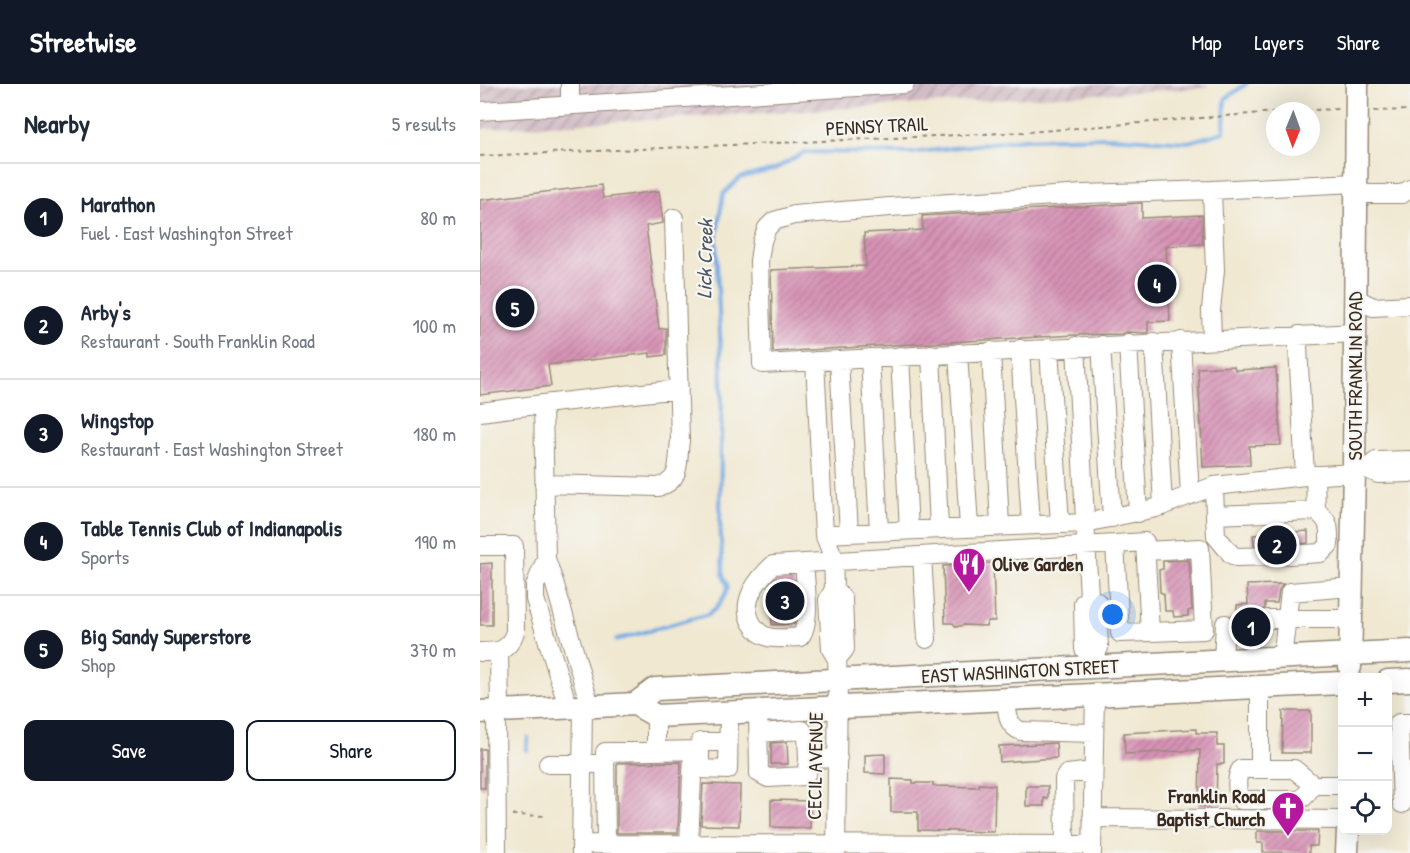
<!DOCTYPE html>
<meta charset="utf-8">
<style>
body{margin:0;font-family:"Patrick Hand",sans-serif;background:#f2f2f3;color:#1f2937}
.controls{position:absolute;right:18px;bottom:18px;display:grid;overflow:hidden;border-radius:12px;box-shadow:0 6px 24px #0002}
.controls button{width:54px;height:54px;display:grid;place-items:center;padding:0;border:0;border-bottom:2px solid #e0e1e3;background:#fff;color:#1f2937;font:30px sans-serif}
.compass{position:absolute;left:786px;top:18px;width:54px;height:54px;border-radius:50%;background:#fff;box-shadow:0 6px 24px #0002;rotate:181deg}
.you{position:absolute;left:633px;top:531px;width:21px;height:21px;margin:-15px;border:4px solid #fff;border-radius:50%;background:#1a73e8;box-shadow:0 0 0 9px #1a73e833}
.badge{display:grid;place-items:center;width:39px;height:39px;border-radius:50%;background:#111827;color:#fff;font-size:20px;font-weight:700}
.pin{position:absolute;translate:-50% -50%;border:3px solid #fff;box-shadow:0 2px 6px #0006}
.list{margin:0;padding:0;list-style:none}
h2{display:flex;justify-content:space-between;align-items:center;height:78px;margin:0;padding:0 24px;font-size:26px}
h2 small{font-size:20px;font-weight:400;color:#747a83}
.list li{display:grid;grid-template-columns:39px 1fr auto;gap:18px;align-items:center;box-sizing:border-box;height:108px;padding:0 24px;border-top:2px solid #e0e1e3}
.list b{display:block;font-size:22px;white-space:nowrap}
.list p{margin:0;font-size:20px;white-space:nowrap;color:#747a83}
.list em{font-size:20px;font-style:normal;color:#747a83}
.actions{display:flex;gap:12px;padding:18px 24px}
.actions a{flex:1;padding:14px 0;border:2px solid #111827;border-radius:12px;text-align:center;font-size:21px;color:#111827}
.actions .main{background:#111827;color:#fff}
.icon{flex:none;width:33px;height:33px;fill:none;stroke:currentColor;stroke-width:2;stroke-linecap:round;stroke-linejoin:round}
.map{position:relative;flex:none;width:930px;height:769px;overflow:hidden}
header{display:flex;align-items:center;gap:36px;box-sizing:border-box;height:84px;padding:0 30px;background:#111827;color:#fff}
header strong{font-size:28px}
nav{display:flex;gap:33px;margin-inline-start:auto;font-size:21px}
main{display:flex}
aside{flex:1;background:#fff}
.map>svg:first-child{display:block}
.industrial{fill:url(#industrial-furrows)}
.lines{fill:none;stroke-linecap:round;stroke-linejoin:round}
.stream{stroke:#78abe4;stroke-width:4}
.building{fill:url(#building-hatch)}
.minor-tunnel{stroke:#ccc2ad;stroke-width:18;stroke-dasharray:18 9;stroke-linecap:butt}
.minor-casing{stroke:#968978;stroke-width:20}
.major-casing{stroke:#968978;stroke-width:25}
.path{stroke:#968978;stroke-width:2;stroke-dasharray:4.5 4.5;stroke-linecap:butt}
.minor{stroke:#fff;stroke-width:18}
.major{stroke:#fff;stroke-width:22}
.labels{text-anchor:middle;stroke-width:4.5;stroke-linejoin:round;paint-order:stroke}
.street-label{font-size:20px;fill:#3b2a1e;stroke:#f6f6f2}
.poi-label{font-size:20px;font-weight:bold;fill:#3b2a1e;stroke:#f6f6f2;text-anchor:start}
.water-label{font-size:21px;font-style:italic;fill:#505763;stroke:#f6f6f2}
</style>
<header>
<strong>Streetwise</strong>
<nav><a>Map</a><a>Layers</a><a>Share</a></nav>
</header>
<main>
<aside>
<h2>Nearby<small>5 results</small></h2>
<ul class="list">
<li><span class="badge">1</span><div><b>Marathon</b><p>Fuel · East Washington Street</p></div><em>80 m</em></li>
<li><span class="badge">2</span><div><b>Arby's</b><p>Restaurant · South Franklin Road</p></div><em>100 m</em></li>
<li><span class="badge">3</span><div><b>Wingstop</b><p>Restaurant · East Washington Street</p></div><em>180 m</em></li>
<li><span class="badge">4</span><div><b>Table Tennis Club of Indianapolis</b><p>Sports</p></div><em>190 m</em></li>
<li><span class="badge">5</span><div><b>Big Sandy Superstore</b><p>Shop</p></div><em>370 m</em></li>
</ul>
<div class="actions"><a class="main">Save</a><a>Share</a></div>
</aside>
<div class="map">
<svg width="930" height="769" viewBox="0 0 930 769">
<defs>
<pattern id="industrial-furrows" width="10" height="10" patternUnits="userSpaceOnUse" patternTransform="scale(1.5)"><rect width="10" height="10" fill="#d2bdc6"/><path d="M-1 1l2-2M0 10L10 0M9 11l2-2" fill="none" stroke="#ac9aa0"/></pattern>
<pattern id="building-hatch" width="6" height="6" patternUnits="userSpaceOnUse" patternTransform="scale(1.5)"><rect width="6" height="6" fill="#d793b6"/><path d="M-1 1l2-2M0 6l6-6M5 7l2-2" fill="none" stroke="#b07893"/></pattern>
</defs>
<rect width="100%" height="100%" fill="#f6f6f2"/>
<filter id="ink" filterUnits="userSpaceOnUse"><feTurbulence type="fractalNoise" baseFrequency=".0167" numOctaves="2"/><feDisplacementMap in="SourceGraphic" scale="12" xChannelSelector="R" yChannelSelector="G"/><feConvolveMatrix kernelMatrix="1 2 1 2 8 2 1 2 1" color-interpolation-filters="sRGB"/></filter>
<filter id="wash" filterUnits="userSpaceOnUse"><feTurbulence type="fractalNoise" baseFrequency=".008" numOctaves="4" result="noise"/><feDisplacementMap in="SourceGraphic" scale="24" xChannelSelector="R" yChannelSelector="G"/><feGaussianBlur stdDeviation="1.35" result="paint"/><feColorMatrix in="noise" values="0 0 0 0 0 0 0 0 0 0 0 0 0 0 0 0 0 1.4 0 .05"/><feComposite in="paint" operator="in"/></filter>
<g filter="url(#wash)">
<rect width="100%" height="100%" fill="#f0e8d1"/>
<!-- industrial -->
<path class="industrial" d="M 0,0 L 729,0 L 724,4 L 0,45 Z"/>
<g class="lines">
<!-- stream -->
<path class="stream" d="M 136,556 L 229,530 C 239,523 244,515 248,503 L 243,491 L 240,439 L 242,298 L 236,157 L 243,110 L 260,94 L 295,85 L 325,68 L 432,69 L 544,55 L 630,53 L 708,58 L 744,48 L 745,15 L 766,0
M 47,666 L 48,654"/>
</g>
<g id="blocks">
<!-- building -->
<path class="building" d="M 121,101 L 123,114 L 179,107 L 183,139 L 166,142 L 179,245 L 186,244 L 186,271 L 170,273 L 170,269 L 68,281 L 71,302 L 0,311 L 0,116 Z
M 662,119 L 662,134 L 722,131 L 723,160 L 686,162 L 690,237 L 668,238 L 668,249 L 647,248 L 641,250 L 595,251 L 293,268 L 291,186 L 386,182 L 384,149 L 443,146 L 442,132 Z
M 754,282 L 755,286 L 796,284 L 801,361 L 769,362 L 770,381 L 723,383 L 718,284 Z
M 828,447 L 828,459 L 803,462 L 774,461 L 773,451 Z
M 709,476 L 712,526 L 708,527 L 708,532 L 694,533 L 693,527 L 685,527 L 684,510 L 680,508 L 679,486 L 683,485 L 683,477 Z
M 12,479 L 12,541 L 0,541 L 0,480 Z
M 513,479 L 515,537 L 508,537 L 506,542 L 484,541 L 476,543 L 473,539 L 465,539 L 463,482 Z
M 314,496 L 316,518 L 314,540 L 292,541 L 290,501 L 293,497 Z
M 803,500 L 799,506 L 797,519 L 785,519 L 785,524 L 776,530 L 776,540 L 780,544 L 786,546 L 786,550 L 757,551 L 757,521 L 768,520 L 767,501 Z
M 803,627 L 831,627 L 831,669 L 802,669 Z
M 716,645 L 716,649 L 737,649 L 737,662 L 744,662 L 744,680 L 737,680 L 736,722 L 719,722 L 720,666 L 645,670 L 644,649 Z
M 307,658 L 308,680 L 291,680 L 291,659 Z
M 576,659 L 577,674 L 520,678 L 519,662 Z
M 0,665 L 5,665 L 5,704 L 0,704 Z
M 405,670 L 405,690 L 385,689 L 385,671 Z
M 201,678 L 198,749 L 137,749 L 137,679 Z
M 411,695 L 433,696 L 433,699 L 453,699 L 453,702 L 499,703 L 499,700 L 515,701 L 514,748 L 438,746 L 438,728 L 411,728 Z
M 223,700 L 260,701 L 259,742 L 221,741 Z
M 546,702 L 568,702 L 568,715 L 564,714 L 564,722 L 546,722 Z
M 291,716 L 330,717 L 330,744 L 291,743 Z
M 777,747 L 838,747 L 837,762 L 829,762 L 829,769 L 783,768 L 783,759 L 777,759 Z"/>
</g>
</g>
<g filter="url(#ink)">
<use href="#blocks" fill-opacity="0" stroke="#968978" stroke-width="1.5"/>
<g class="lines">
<!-- minor-tunnel -->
<path class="minor-tunnel" d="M 745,540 L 786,535"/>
<defs>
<path id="minor" d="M 90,0 L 90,21
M 0,27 L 425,0
M 732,106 L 603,110 L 410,123 L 314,131 L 294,137 L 287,144 L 282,157 L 279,177 L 282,280 L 875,249
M 876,110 L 922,110 L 930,105
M 875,218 L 883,218 L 893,223 L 930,221
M 819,251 L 818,263 L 825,392
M 732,255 L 731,226 L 735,186 L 732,106 L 876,99
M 701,257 L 710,411
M 674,258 L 683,422
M 648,259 L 658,429
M 621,261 L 632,434
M 596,262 L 609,512 L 603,519 L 604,565 L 612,574
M 569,264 L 580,440
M 540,265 L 551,441
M 511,267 L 520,442
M 478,269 L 489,443
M 451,270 L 459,444
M 420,272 L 429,446
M 390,274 L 399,447
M 359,276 L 369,449
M 335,277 L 344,450 L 353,472 L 354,505 L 348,516 L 351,565 L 357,575 L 358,596 L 356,769
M 63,320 L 199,305
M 0,328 L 63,320 L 66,475
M 874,385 L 887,385 L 898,390 L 930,389
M 887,385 L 896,377 L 930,376
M 64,400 L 178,403 C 202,397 197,378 200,357 L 194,134
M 734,402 L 735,431 L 836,427 L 835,391
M 735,431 L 736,452 L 751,470 L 756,473 L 799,472
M 344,450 L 605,439 L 676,424 L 734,402 L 825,392 L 874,389
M 635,460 L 665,458 L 670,548 L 724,546 L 720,464 L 666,467
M 0,462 L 34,462 L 35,548 C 28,568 19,568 0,568
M 809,471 L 841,469 L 849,461 C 849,444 851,438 836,427
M 442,472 L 447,555
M 324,479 C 325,498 332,539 320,553 C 310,553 297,556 288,553 C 280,551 275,545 271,538 C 260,516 278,495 293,481 L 635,460 L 640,549 L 670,548
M 354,505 L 363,515 L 365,565 L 357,575
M 609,512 L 617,518 L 619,564 L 612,574 L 613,583
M 786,535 L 871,535
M 19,568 L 20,627
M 802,574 L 810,508 L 871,503
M 743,576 L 745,540
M 780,602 L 780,685
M 526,615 C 528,629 526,641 541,647 L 614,649
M 88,623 L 55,515 L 55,502 L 66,475 L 75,501 L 110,622
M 16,627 L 17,769
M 278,627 L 279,689 L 288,694 L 325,692 L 327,688 L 328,675
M 279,649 L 322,646 L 327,652 L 328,675 L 358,674
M 248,658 L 220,658 L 220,685 L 248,686 L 249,628
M 176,667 L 176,632
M 68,680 L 115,680
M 833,701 L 824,713 L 818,716 L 761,716 C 756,710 756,691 761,685 L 814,685 L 833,701 L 862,701
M 922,720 L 919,639 L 930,639
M 612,734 L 862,736
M 101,760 L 612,761
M 126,760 L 125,668 L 220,666
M 209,760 L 213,671
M 585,761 L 584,695 L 587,690 L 613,687
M 101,769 L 103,622
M 612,769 L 615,610"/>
<path id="major" d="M 870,583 L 874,385 L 877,0
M 908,597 L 930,596
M 155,620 L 175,605 L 930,567
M 0,628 L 155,620 L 176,632 L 862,599
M 867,769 L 868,746"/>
</defs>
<!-- minor casing -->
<use href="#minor" class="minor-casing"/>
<!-- major casing -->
<use href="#major" class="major-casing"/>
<!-- path -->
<path class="path" d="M 808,27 L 859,25
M 894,27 L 930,26
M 0,72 L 548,48 L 795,28
M 32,731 L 68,732"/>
<!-- minor -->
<use href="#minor" class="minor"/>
<!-- major -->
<use href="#major" class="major"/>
</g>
</g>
<!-- icons -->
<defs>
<symbol id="restaurant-pin" viewBox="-11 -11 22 30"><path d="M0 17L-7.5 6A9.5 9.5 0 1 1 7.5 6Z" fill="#b5179e" stroke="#f6f6f2"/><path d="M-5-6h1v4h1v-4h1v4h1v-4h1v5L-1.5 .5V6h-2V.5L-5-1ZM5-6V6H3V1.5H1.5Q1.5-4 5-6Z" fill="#fff"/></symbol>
<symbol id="church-pin" viewBox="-11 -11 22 30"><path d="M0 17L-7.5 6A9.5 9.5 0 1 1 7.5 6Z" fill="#b5179e" stroke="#f6f6f2"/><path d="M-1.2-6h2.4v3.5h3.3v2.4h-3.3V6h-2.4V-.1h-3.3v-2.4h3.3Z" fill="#fff"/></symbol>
</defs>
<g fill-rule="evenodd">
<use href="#restaurant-pin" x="470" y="461" width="38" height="52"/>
<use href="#church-pin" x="789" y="705" width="38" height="52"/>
</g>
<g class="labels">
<!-- street labels -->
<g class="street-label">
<text transform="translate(397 42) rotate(-3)" y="7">PENNSY TRAIL</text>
<text transform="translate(875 292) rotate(-90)" y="7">SOUTH FRANKLIN ROAD</text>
<text transform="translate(540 587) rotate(-3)" y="7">EAST WASHINGTON STREET</text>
<text transform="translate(335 682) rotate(-89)" y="7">CECIL AVENUE</text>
</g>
<!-- poi labels -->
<g class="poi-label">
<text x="512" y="487">Olive Garden</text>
<text x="785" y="719" text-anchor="end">Franklin Road<tspan x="785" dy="23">Baptist Church</tspan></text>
</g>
<!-- water labels -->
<g class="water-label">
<text transform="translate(225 175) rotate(-89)" y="7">Lick Creek</text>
</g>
</g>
</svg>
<div class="controls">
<button>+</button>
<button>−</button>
<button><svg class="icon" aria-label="locate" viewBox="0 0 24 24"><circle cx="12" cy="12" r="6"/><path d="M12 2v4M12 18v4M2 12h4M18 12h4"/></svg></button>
</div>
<svg class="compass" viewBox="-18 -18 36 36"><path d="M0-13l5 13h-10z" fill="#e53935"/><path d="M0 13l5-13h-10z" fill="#747a83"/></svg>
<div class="you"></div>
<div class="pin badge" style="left:771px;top:543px">1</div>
<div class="pin badge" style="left:797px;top:461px">2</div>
<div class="pin badge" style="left:305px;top:517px">3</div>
<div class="pin badge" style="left:677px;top:200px">4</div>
<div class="pin badge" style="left:35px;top:224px">5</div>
</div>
</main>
